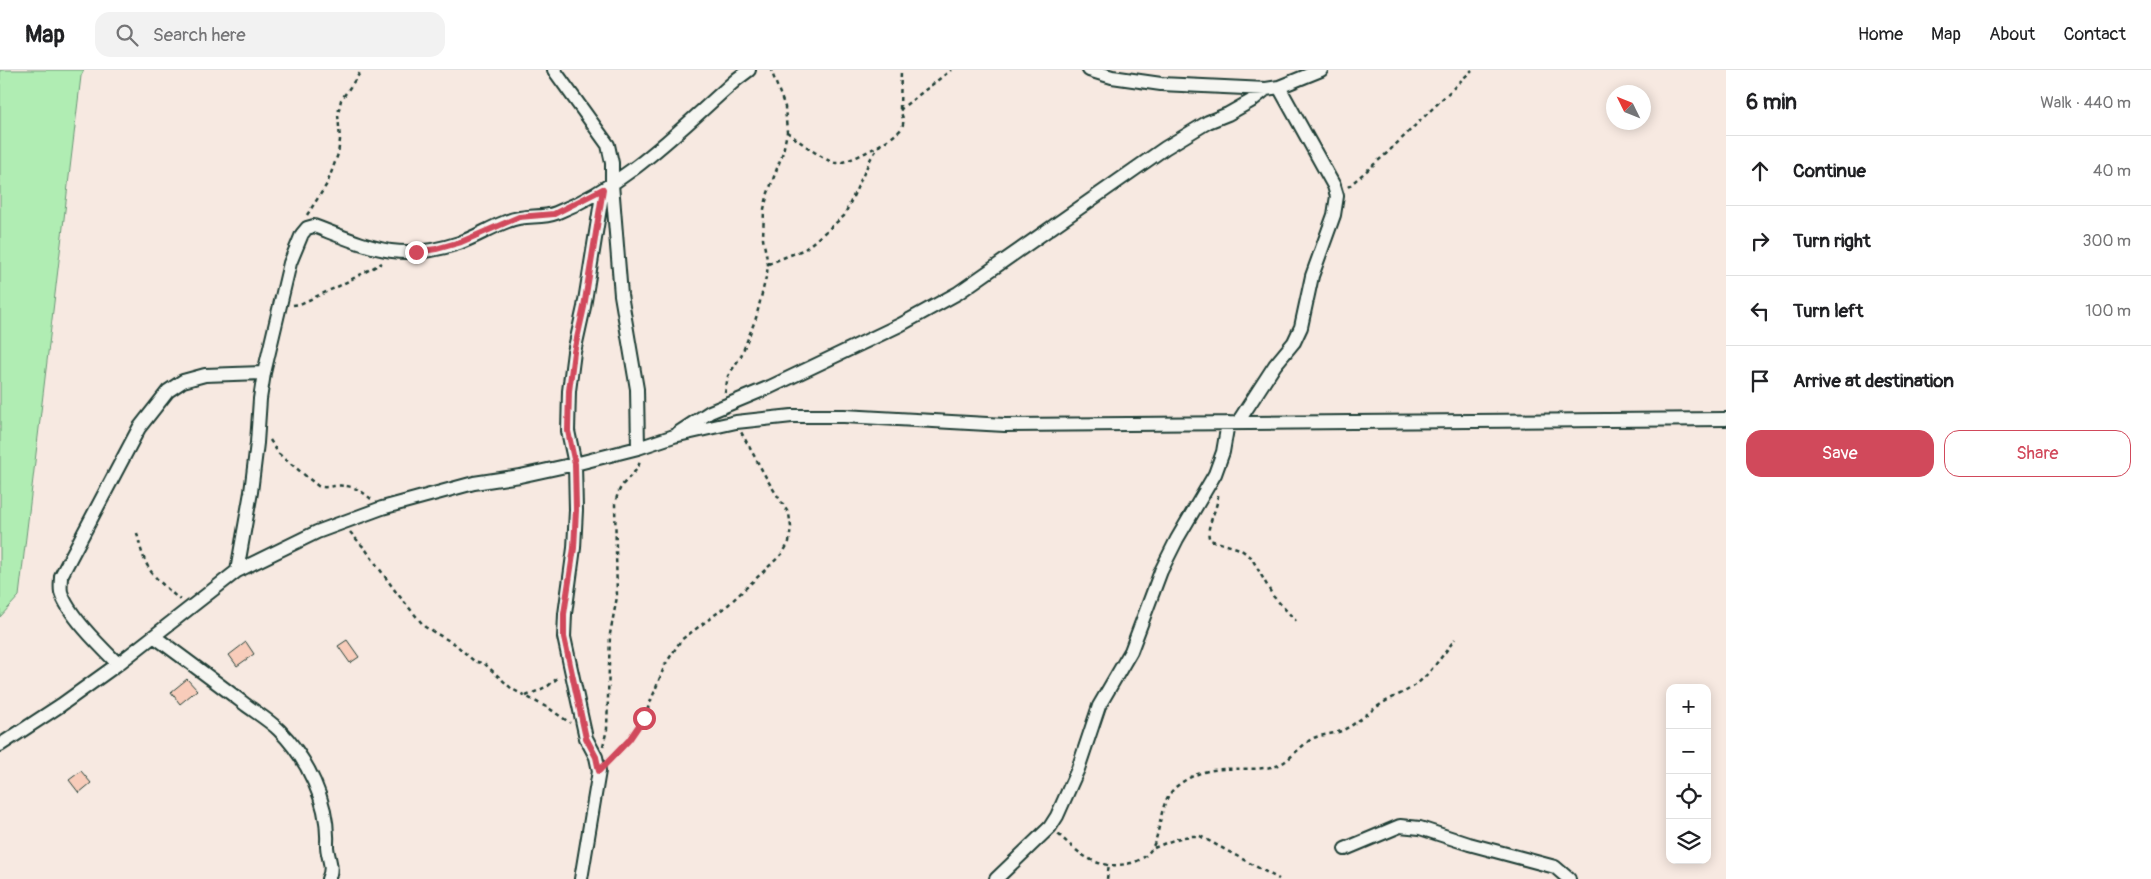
<!DOCTYPE html>
<meta charset="utf-8">
<style>
body{margin:0;font-family:Pangolin,sans-serif;background:#f2f2f2;color:#202124}
.controls{position:absolute;right:15px;bottom:15px;display:grid;overflow:hidden;border-radius:10px;box-shadow:0 2px 12px #0003}
.controls button{width:45px;height:45px;display:grid;place-items:center;padding:0;border:0;border-bottom:1px solid #e0e0e0;background:#fff;color:#202124;font:25px sans-serif}
.compass{position:absolute;left:1606px;top:15px;width:45px;height:45px;border-radius:50%;background:#fff;box-shadow:0 2px 12px #0003;rotate:313deg}
.stop{position:absolute;width:15px;height:15px;margin:-11px;border:4px solid #d1495b;border-radius:50%;background:#fff}
.stop.end{background:#d1495b;border-color:#fff;box-shadow:0 1px 5px #0008}
.list{margin:0;padding:0;list-style:none}
h2{display:flex;justify-content:space-between;align-items:center;height:65px;margin:0;padding:0 20px;font-size:21px}
h2 small{font-size:16px;font-weight:400;color:#757577}
.list li{display:grid;grid-template-columns:32px 1fr auto;gap:15px;align-items:center;box-sizing:border-box;height:70px;padding:0 20px;border-top:1px solid #e0e0e0}
.list b{display:block;font-size:19px;white-space:nowrap}
.list em{font-size:16px;font-style:normal;color:#757577}
.actions{display:flex;gap:10px;padding:15px 20px}
.actions a{flex:1;padding:11px 0;border:1px solid #d1495b;border-radius:15px;text-align:center;font-size:18px;color:#d1495b}
.actions .main{background:#d1495b;color:#fff}
.icon{flex:none;width:28px;height:28px;fill:none;stroke:currentColor;stroke-width:2;stroke-linecap:round;stroke-linejoin:round}
.map{position:relative;flex:none;width:1726px;height:809px;overflow:hidden}
header{display:flex;align-items:center;gap:30px;box-sizing:border-box;height:70px;padding:0 25px;background:#fff;border-bottom:1px solid #e0e0e0}
header strong{font-size:24px}
nav{display:flex;gap:28px;margin-inline-start:auto;font-size:18px}
.search{width:350px;height:45px;background:#f2f2f2;display:flex;align-items:center;gap:12px;box-sizing:border-box;padding:0 18px;border-radius:15px;color:#757577;font-size:19px}
main{display:flex}
aside{flex:1;background:#fff}
.map>svg:first-child{display:block}
.green{fill:#b0edb3;stroke:#689574}
.building{fill:#f8ccba;stroke:#1f3d34}
.lines{fill:none;stroke-linecap:round;stroke-linejoin:round}
.street-casing{stroke:#1f3d34;stroke-width:16}
.path{stroke:#1f3d34;stroke-width:2.5;stroke-dasharray:4 4;stroke-linecap:butt}
.street{stroke:#f6f6f2;stroke-width:12}
.route{stroke:#d1495b;stroke-width:6}
</style>
<header>
<strong>Map</strong>
<div class="search"><svg class="icon" aria-label="search" viewBox="0 0 24 24"><circle cx="10" cy="10" r="6"/><path d="M15 15l6 6"/></svg>Search here</div>
<nav><a>Home</a><a>Map</a><a>About</a><a>Contact</a></nav>
</header>
<main>
<div class="map">
<svg width="1726" height="809" viewBox="0 0 1726 809">
<rect width="100%" height="100%" fill="#f7e9e1"/>
<filter id="ink" filterUnits="userSpaceOnUse"><feTurbulence type="fractalNoise" baseFrequency=".02" numOctaves="2"/><feDisplacementMap in="SourceGraphic" scale="10" xChannelSelector="R" yChannelSelector="G"/><feConvolveMatrix kernelMatrix="1 2 1 2 8 2 1 2 1" color-interpolation-filters="sRGB"/></filter>
<g filter="url(#ink)">
<!-- green -->
<path class="green" d="M 0,0 L 84,0 L 81,6 L 19,526 L 0,547 Z"/>
<!-- building -->
<path class="building" d="M 347,570 L 359,587 L 350,593 L 338,576 Z
M 246,572 L 254,584 L 237,596 L 229,585 Z
M 187,609 L 197,620 L 180,634 L 171,622 Z
M 81,701 L 91,713 L 79,723 L 69,710 Z"/>
<g class="lines">
<defs>
<path id="street" d="M 554,0 L 608,75 L 612,93 L 612,114 L 621,225 L 637,319 L 638,378
M 1089,0 L 1112,7 L 1161,14 L 1266,19 L 1279,17 L 1321,0
M 1238,352 L 1275,295 L 1294,272 L 1301,257 L 1312,206 L 1334,145 L 1337,126 L 1334,116 L 1279,17
M 678,363 L 710,342 L 770,317 L 900,255 L 958,223 L 1165,78 L 1208,52 L 1228,44 L 1251,31 L 1266,19
M 237,501 L 251,422 L 257,373 L 260,329 L 264,303 L 290,193 L 302,164 L 307,158 L 314,156 C 369,177 399,193 459,173 C 476,167 491,157 508,151 C 525,144 541,149 556,143 C 629,114 679,60 737,9 L 749,0
M 155,567 C 185,589 216,612 246,635 C 257,643 270,651 279,660 C 307,688 329,733 327,773 C 326,786 335,796 328,809
M 118,594 C 101,577 68,545 61,522 C 60,517 61,511 61,506 L 139,358 L 168,321 L 183,311 L 205,305 L 264,303
M 0,675 L 61,635 L 118,594 L 237,501 L 317,462 L 382,438 L 474,413 L 520,406 L 575,394 L 638,378 L 674,366 L 736,352 L 792,346 L 844,346 L 1005,355 L 1726,349
M 1345,779 L 1400,756 L 1420,758 L 1469,774 L 1555,797 L 1569,809
M 581,809 L 599,701 L 596,687 L 586,668 L 564,567 L 565,544 L 574,478 L 576,440 L 575,394 L 568,361 L 569,321 L 574,282 L 584,237 L 603,119
M 996,809 L 1050,757 L 1057,746 L 1078,699 L 1099,636 L 1131,581 L 1161,501 L 1177,469 L 1215,404 L 1223,382 L 1228,353"/>
</defs>
<!-- street casing -->
<use href="#street" class="street-casing"/>
<!-- path -->
<path class="path" d="M 900,39 L 901,0
M 787,62 C 796,69 826,92 836,93 C 848,94 894,69 901,59 C 905,53 903,47 900,41 L 902,38 L 951,0
M 1348,117 L 1387,83 L 1472,0
M 307,145 L 327,114 L 338,84 L 340,70 L 338,44 L 341,30 L 362,0
M 768,194 L 805,179 L 844,146 L 871,88 L 880,75
M 293,235 L 300,234 L 339,216 L 382,193
M 725,323 L 728,306 L 741,286 L 756,248 L 767,203 L 768,194 L 763,169 L 764,139 L 768,123 L 783,82 L 787,62 L 785,37 L 771,0
M 270,370 L 279,384 L 318,416 C 324,418 328,417 334,416 C 349,414 360,419 371,429
M 1218,425 C 1218,440 1204,458 1210,470 L 1240,479 L 1251,487 L 1273,526 L 1296,551
M 350,462 L 366,480 L 396,522 L 425,557 L 455,574 L 474,591 L 485,594 L 512,619 L 550,639 L 570,653
M 137,463 C 145,501 152,505 180,530
M 526,626 L 548,616 L 560,606
M 603,676 L 607,659 L 610,564 L 617,527 L 615,434 C 617,426 619,418 625,412 C 632,403 639,401 640,389
M 609,691 L 629,670 L 644,648 L 665,595 L 681,570 L 728,535 L 783,483 L 789,472 L 791,457 L 789,444 L 768,411 L 741,362
M 1058,764 C 1082,786 1097,801 1131,793 C 1170,783 1150,738 1177,716 C 1210,690 1236,703 1272,697 C 1287,695 1298,677 1312,669 C 1320,664 1332,665 1341,661 C 1355,655 1366,644 1378,636 C 1391,627 1406,623 1418,613 C 1432,601 1443,585 1455,569
M 1154,778 C 1170,771 1183,765 1200,766 L 1279,809
M 1107,809 L 1109,794"/>
<!-- street -->
<use href="#street" class="street"/>
</g>
</g>
<g class="lines" filter="url(#ink)">
<!-- route -->
<path class="route" d="M 416,182 L 436,179 L 461,172 L 519,147 L 554,144 L 603,119 L 584,237 L 574,282 L 569,321 L 568,361 L 575,394 L 576,440 L 574,478 L 564,544 L 564,567 L 586,668 L 596,687 L 599,701 L 629,670 L 644,648"/>
</g>
</svg>
<div class="controls">
<button>+</button>
<button>−</button>
<button><svg class="icon" aria-label="locate" viewBox="0 0 24 24"><circle cx="12" cy="12" r="6"/><path d="M12 2v4M12 18v4M2 12h4M18 12h4"/></svg></button>
<button><svg class="icon" aria-label="layers" viewBox="0 0 24 24"><path d="M12 4l9 5-9 5-9-5zM3 14l9 5 9-5"/></svg></button>
</div>
<svg class="compass" viewBox="-18 -18 36 36"><path d="M0-13l5 13h-10z" fill="#e53935"/><path d="M0 13l5-13h-10z" fill="#757577"/></svg>
<div class="stop" style="left:644px;top:648px"></div>
<div class="stop end" style="left:416px;top:182px"></div>
</div>
<aside>
<h2>6 min<small>Walk · 440 m</small></h2>
<ul class="list">
<li><svg class="icon" aria-label="ahead" viewBox="0 0 24 24"><path d="M12 20V5M6 11l6-6 6 6"/></svg><div><b>Continue</b></div><em>40 m</em></li>
<li><svg class="icon" aria-label="right" viewBox="0 0 24 24"><path d="M7 20v-9h11M14 6l5 5-5 5"/></svg><div><b>Turn right</b></div><em>300 m</em></li>
<li><svg class="icon" aria-label="left" viewBox="0 0 24 24"><path d="M17 20v-9H6M10 6l-5 5 5 5"/></svg><div><b>Turn left</b></div><em>100 m</em></li>
<li><svg class="icon" aria-label="arrive" viewBox="0 0 24 24"><path d="M6 21V4h12l-3 4 3 4H6"/></svg><div><b>Arrive at destination</b></div></li>
</ul>
<div class="actions"><a class="main">Save</a><a>Share</a></div>
</aside>
</main>
